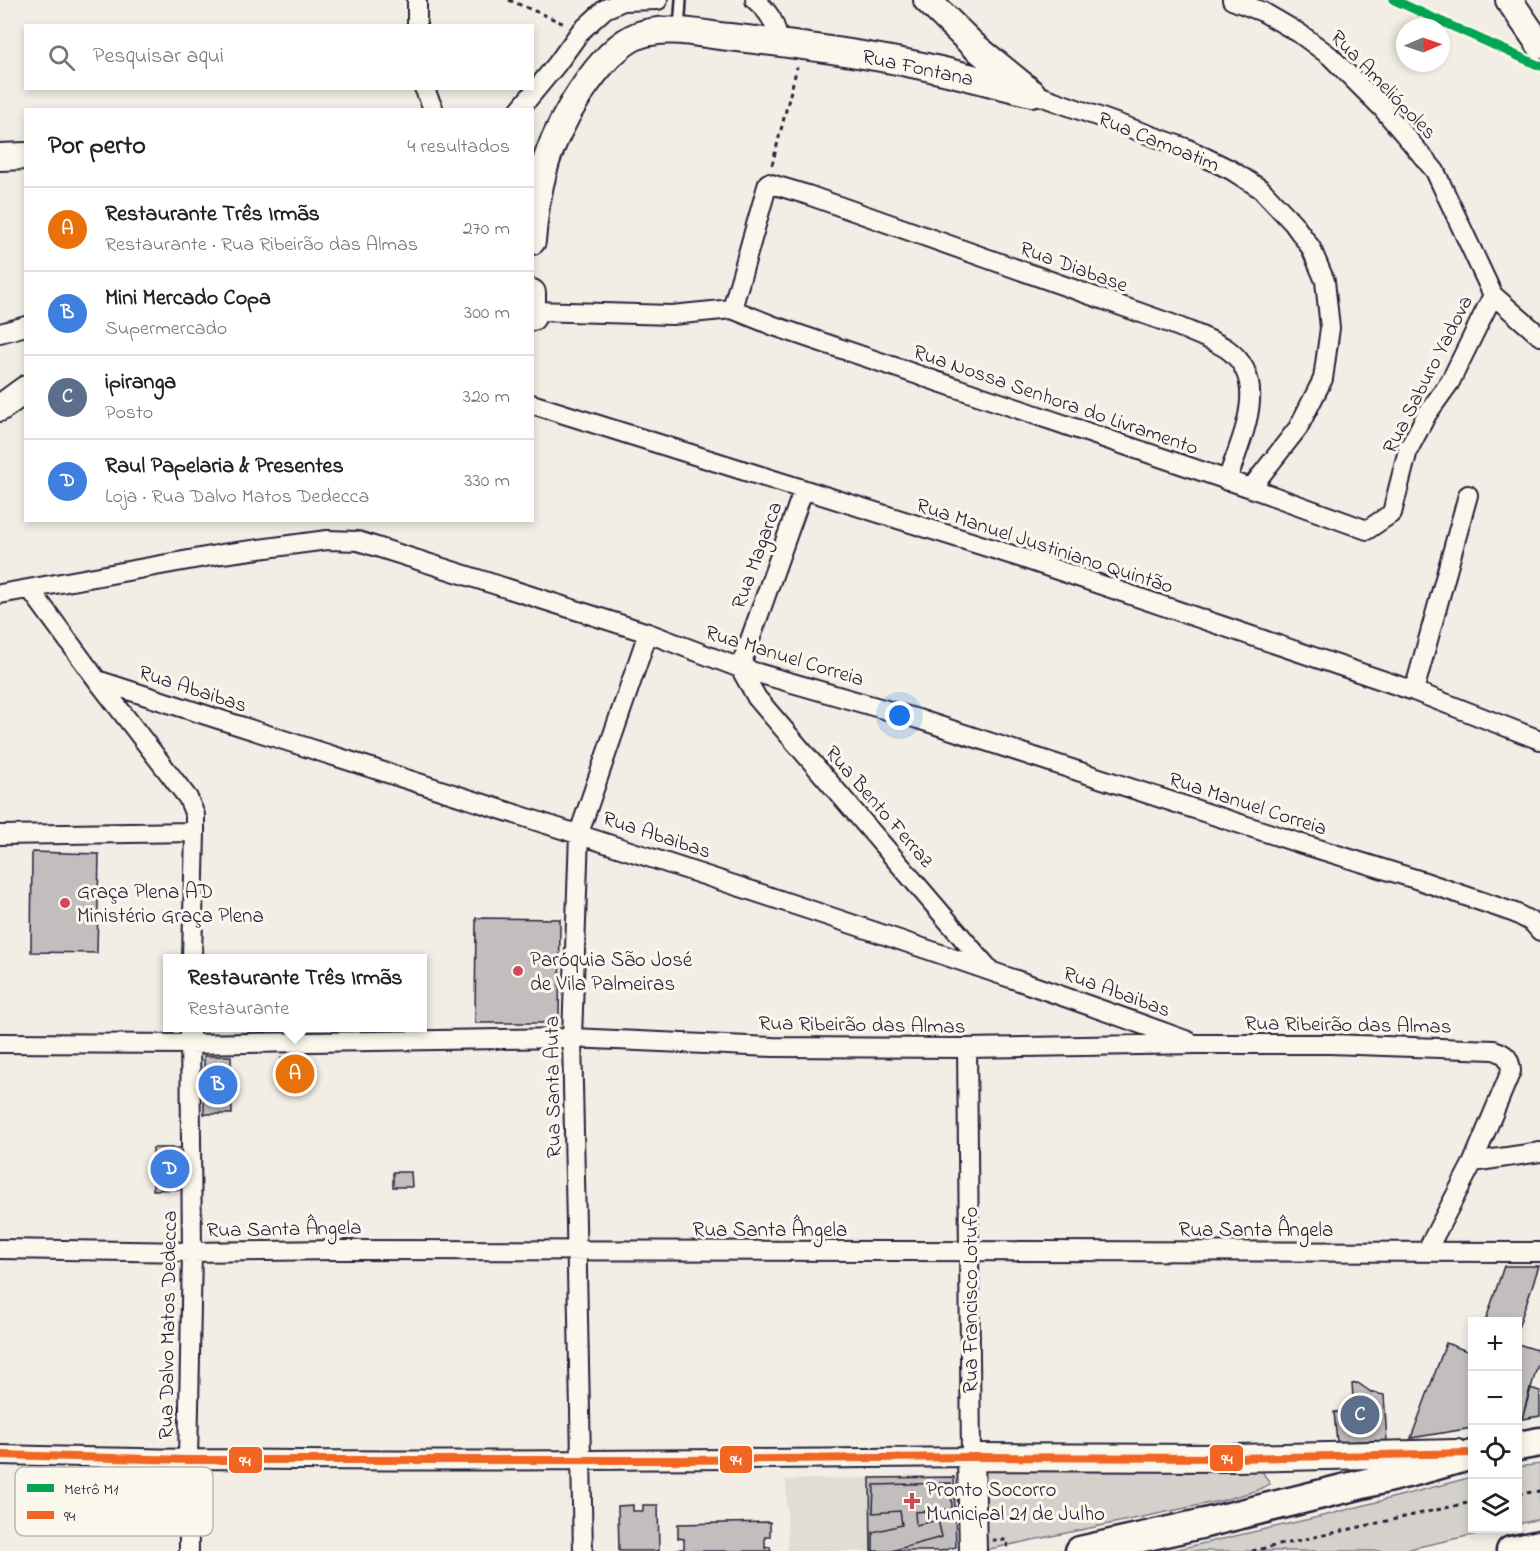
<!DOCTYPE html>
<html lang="pt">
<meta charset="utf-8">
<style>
body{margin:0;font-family:"Indie Flower",sans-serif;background:#f2f2f2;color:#222}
.controls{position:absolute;right:18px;bottom:18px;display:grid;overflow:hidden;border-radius:0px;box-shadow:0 3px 9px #0003}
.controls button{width:54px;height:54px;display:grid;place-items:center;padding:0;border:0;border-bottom:2px solid #e0e0e0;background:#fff;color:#222;font:30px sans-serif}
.compass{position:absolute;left:1396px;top:18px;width:54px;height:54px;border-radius:50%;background:#fff;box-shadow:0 3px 9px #0003;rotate:88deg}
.you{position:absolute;left:900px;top:716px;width:21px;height:21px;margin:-15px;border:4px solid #fff;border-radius:50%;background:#1a73e8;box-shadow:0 0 0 9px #1a73e833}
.badge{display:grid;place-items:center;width:39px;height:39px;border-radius:50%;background:#d1495b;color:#fff;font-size:20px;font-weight:700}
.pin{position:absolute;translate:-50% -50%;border:3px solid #fff;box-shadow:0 2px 6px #0006}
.popup{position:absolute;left:163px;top:954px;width:264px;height:78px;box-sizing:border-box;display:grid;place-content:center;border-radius:0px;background:#fff;filter:drop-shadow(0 2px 4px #0005);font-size:20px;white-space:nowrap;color:#767676}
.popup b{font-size:22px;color:#222}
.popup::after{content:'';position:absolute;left:50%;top:100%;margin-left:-12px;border:12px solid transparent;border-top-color:#fff}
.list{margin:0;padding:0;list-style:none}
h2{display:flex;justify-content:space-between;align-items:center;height:78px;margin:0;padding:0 24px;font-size:26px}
h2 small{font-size:20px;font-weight:400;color:#767676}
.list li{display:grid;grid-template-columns:39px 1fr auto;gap:18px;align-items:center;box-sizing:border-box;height:84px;padding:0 24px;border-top:2px solid #e0e0e0}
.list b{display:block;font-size:22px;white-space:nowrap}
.list p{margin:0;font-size:20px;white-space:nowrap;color:#767676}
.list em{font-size:20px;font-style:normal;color:#767676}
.icon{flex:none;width:33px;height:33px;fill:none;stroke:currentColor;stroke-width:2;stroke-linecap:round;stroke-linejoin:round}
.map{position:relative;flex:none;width:1540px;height:1551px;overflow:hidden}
.search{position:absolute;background:#fff;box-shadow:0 3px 9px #0003;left:24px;top:24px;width:510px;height:66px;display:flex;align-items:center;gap:15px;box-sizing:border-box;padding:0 21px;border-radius:0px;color:#767676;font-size:22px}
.panel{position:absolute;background:#fff;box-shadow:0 3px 9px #0003;left:24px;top:108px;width:510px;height:414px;border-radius:0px}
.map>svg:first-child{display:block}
.built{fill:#e0dcd6}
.green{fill:#d4d1cc;stroke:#7b7a84;stroke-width:1.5}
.building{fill:#c2bebe;stroke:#22223b;stroke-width:1.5}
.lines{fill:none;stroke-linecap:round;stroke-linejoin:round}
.lane-casing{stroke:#22223b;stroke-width:14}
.street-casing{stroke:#22223b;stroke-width:22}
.secondary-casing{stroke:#22223b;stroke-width:30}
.primary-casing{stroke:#22223b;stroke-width:33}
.path{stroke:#22223b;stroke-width:3;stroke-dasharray:4.5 4.5;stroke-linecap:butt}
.lane{stroke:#fbf7ec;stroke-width:9}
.street{stroke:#fbf7ec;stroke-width:18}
.secondary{stroke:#fbf7ec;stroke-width:26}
.primary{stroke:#fbf7ec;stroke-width:28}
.bus-1-casing{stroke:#fbf7ec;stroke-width:12}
.bus-1{stroke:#f26522;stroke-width:8}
.metro-1-casing{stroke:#fbf7ec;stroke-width:14}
.metro-1{stroke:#00a651;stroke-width:9}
.poi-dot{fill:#d1495b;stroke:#fbf7ec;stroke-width:2}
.labels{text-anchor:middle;stroke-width:6;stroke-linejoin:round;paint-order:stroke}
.street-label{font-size:21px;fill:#22223b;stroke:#fbf7ec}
.poi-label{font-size:21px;fill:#22223b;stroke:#fbf7ec;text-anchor:start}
.key{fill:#fbf7ec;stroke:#bab7b7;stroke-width:1.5}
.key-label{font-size:16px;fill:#22223b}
.line-badge{stroke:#fbf7ec;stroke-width:2}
.badge-label{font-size:16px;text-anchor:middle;font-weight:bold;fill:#fff}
</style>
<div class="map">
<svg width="1540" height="1551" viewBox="0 0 1540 1551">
<rect width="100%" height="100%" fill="#f2eee5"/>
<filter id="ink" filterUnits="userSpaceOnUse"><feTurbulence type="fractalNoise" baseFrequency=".0167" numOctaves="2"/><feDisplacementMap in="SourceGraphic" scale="12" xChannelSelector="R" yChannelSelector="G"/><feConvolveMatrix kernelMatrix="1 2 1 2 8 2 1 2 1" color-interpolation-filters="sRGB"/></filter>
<g filter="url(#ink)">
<!-- built -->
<path class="built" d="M 870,1478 L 871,1551 L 788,1551 L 786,1480 Z"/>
<!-- green -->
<path class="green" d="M 982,1463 L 1188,1472 L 1262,1471 L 1270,1484 L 1255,1491 L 1224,1500 L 985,1550 Z
M 1540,1464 L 1540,1519 L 1518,1524 L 1518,1467 Z
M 1472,1477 L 1472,1528 L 1499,1529 L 1400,1551 L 1170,1551 L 1327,1515 Z"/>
<!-- building -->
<path class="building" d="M 32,852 L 99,854 L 97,953 L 31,952 Z
M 476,918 L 560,919 L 559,1023 L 475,1023 Z
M 204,1056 L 231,1056 L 232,1114 L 204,1114 Z
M 308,1057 L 309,1089 L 282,1089 L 281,1058 Z
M 153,1148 L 186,1148 L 187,1189 L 153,1190 Z
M 393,1172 L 411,1172 L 412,1187 L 393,1187 Z
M 1504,1266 L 1539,1266 L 1518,1328 L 1518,1322 L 1485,1322 Z
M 1446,1343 L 1472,1353 L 1472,1428 L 1411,1438 Z
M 1518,1344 L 1540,1351 L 1540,1357 L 1522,1419 L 1518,1419 Z
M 1358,1383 L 1371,1392 L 1384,1395 L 1387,1441 L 1337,1442 L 1334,1412 L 1354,1411 L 1352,1384 Z
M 1530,1388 L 1540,1391 L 1540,1416 L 1522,1419 Z
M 954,1477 L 956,1547 L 941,1551 L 871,1551 L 870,1478 Z
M 951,1483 L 952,1509 L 915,1512 L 916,1525 L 938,1520 L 942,1537 L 891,1551 L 873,1551 L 873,1532 L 902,1525 L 900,1511 L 873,1513 L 874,1485 Z
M 633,1505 L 633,1511 L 643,1511 L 643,1505 L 658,1505 L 659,1551 L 619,1551 L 618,1506 Z
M 770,1522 L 770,1537 L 765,1537 L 765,1548 L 770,1547 L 771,1551 L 678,1551 L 678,1549 L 684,1549 L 684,1539 L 678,1538 L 678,1524 Z"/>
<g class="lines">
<defs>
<path id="lane" d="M 679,31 L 681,0"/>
<path id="street" d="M 417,0 L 417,26
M 755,0 C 770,13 776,23 778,42
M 1232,0 L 1263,12 L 1299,33 L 1330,56 L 1382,108 L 1435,171 L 1493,295 L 1540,336
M 424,88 L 434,110
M 1032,93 L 1186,148 L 1231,170 L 1261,189 L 1293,223 L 1311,248 L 1325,281 L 1330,328 L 1323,379 L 1298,428 L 1251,488
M 519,110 L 557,64 L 580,32 L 605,9 L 623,1 L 658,0
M 732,309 L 768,183 L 808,195 L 1172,324 C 1188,331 1214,340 1227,349 C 1272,381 1240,440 1227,481
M 534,311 L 672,315 L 732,309 L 774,326 L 1251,488 L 1367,530 L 1392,513 L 1408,450 L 1427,414 L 1450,382 L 1493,295
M 0,333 L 26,326
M 532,404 L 1022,558 L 1414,691 L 1540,740
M 803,491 L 740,668 L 757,698 L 989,969
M 30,589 L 97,680 L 188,798 L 195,815 L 195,832 L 192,958
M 0,594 L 222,554 L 327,540 L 358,541 L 648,633 L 740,668 L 918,719 L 1302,844 L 1422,881 L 1515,913 L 1532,922 L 1540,931
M 97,680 C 462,798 828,910 1188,1041
M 1414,691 L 1468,495
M 0,835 L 195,832
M 0,1043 L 190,1044 L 572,1038 L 773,1047 L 967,1048 L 1198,1044 L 1330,1044 L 1494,1050 C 1506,1054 1510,1058 1511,1071 L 1473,1162 L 1426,1252
M 1473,1162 L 1540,1152
M 0,1249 L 192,1252 L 334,1250 L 1540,1252
M 0,1455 C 324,1464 647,1460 971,1457 L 967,1048
M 189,1551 L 188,1460 L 192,1252 L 190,1028
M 583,1551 L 572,1038 L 579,833 L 648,633"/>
<path id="secondary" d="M 927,0 L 973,45 L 1027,89
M 1509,0 L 1540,45
M 0,157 L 26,156
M 532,241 C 534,216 537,193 544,169 C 554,129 599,50 639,35 C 667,25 700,34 729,37 C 792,44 855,52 917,65 C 956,73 994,84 1032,93
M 532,293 L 532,317
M 0,408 L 26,389
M 973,1551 L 971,1457 L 1237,1458 L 1457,1453"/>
<path id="primary" d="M 1518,1446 L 1540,1442
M 1080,1551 L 1205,1523 L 1415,1471 L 1472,1455
M 1511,1551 L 1540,1545"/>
</defs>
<!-- lane casing -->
<use href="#lane" class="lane-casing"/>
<!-- street casing -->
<use href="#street" class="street-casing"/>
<!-- secondary casing -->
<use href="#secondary" class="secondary-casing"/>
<!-- primary casing -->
<use href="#primary" class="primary-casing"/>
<!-- path -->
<path class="path" d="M 509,0 L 565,24
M 772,165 L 797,67
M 1518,1494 L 1540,1491
M 992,1540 L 1007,1540 L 1008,1551
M 1252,1551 L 1472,1502"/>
<!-- lane -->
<use href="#lane" class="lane"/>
<!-- street -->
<use href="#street" class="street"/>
<!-- secondary -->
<use href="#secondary" class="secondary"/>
<!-- primary -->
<use href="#primary" class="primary"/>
<defs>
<path id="bus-1" d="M 0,1455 L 188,1460 L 680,1460 L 971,1457 L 1237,1458 L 1472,1453"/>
</defs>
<!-- bus-1 casing -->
<use href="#bus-1" class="bus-1-casing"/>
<!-- bus-1 -->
<use href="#bus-1" class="bus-1"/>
<defs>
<path id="metro-1" d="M 1394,0 L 1540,66"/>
</defs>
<!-- metro-1 casing -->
<use href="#metro-1" class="metro-1-casing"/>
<!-- metro-1 -->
<use href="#metro-1" class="metro-1"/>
</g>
</g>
<!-- markers -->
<g class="poi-dot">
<circle cx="65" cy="903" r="6"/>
<circle cx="518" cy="971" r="6"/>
<path d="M909 1492h6v6h6v6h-6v6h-6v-6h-6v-6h6z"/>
</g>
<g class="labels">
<!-- street labels -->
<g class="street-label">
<text transform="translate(918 67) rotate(12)" y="7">Rua Fontana</text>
<text transform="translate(1384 84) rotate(46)" y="7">Rua Ameliópoles</text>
<text transform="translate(1159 141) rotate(22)" y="7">Rua Camoatim</text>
<text transform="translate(1074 266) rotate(20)" y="7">Rua Diabase</text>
<text transform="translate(1427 374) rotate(-63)" y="7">Rua Saburo Yadova</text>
<text transform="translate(1056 399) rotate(19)" y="7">Rua Nossa Senhora do Livramento</text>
<text transform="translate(1045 545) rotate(18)" y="7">Rua Manuel Justiniano Quintão</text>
<text transform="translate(756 555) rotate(-70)" y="7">Rua Magarca</text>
<text transform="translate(785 655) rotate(17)" y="7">Rua Manuel Correia</text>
<text transform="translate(193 688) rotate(18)" y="7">Rua Abaibas</text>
<text transform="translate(1248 803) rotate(18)" y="7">Rua Manuel Correia</text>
<text transform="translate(880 806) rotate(49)" y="7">Rua Bento Ferraz</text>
<text transform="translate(657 834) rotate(18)" y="7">Rua Abaibas</text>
<text transform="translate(1117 991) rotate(20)" y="7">Rua Abaibas</text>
<text transform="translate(862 1024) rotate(1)" y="7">Rua Ribeirão das Almas</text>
<text transform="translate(1348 1024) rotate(1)" y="7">Rua Ribeirão das Almas</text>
<text transform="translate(552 1087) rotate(-91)" y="7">Rua Santa Auta</text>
<text transform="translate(284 1228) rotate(-1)" y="7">Rua Santa Ângela</text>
<text x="770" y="1236">Rua Santa Ângela</text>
<text x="1256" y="1236">Rua Santa Ângela</text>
<text transform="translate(970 1300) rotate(-90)" y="7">Rua Francisco Lotufo</text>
<text transform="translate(167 1325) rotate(-89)" y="7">Rua Dalvo Matos Dedecca</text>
</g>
<!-- poi labels -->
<g class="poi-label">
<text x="77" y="898">Graça Plena AD<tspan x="77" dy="24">Ministério Graça Plena</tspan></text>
<text x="530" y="966">Paróquia São José<tspan x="530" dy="24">de Vila Palmeiras</tspan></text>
<text x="926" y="1496">Pronto Socorro<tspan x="926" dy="24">Municipal 21 de Julho</tspan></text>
</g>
</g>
<!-- legend -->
<rect x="15" y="1467" width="198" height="69" rx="9" class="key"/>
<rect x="27" y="1484" width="27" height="8" fill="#00a651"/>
<rect x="27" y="1511" width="27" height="8" fill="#f26522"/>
<g class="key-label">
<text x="64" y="1494">Metrô M1</text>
<text x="64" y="1521">94</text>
</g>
<g class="line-badge">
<rect x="1209" y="1444" width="35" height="28" rx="6" fill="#f26522"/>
<rect x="719" y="1445" width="34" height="29" rx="6" fill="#f26522"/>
<rect x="228" y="1446" width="35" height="28" rx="6" fill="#f26522"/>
</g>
<g class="badge-label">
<text x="1227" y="1464">94</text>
<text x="736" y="1465">94</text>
<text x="245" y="1466">94</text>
</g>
</svg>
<div class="controls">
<button>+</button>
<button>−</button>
<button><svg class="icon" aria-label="locate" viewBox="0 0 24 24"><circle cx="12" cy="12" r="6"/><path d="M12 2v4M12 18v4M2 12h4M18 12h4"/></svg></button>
<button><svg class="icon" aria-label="layers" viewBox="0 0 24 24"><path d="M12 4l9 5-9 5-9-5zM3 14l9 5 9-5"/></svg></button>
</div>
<svg class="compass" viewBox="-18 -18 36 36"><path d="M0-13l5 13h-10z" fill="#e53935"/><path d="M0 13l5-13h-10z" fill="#767676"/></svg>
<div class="you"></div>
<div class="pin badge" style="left:295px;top:1074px;background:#e8710a">A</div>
<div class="popup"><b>Restaurante Três Irmãs</b>Restaurante</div>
<div class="pin badge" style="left:218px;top:1085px;background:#3f7fe0">B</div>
<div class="pin badge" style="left:1360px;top:1415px;background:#5c6f8a">C</div>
<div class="pin badge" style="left:170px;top:1169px;background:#3f7fe0">D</div>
<div class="search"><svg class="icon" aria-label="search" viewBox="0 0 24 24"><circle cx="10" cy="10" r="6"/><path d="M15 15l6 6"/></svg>Pesquisar aqui</div>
<section class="panel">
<h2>Por perto<small>4 resultados</small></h2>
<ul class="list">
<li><span class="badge" style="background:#e8710a">A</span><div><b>Restaurante Três Irmãs</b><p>Restaurante · Rua Ribeirão das Almas</p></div><em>270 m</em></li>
<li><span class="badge" style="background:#3f7fe0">B</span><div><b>Mini Mercado Copa</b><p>Supermercado</p></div><em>300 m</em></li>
<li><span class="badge" style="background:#5c6f8a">C</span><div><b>ipiranga</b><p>Posto</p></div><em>320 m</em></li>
<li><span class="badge" style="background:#3f7fe0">D</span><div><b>Raul Papelaria &amp; Presentes</b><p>Loja · Rua Dalvo Matos Dedecca</p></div><em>330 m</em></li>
</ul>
</section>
</div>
